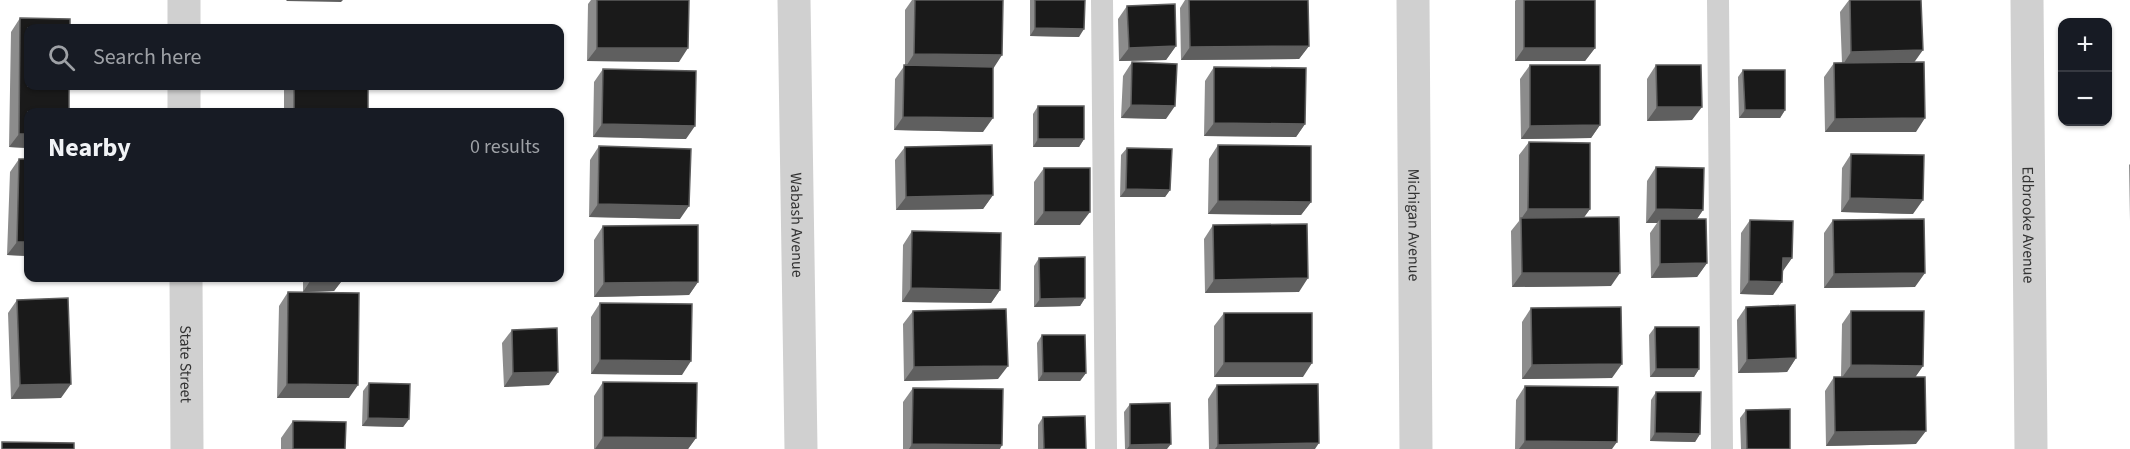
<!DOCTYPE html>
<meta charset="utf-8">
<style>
body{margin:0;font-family:"Source Sans 3",sans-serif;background:#20242c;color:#f1f3f6}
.controls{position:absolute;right:18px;top:18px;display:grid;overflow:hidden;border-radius:12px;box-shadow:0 2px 4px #0004}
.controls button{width:54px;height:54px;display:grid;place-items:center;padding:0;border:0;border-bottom:2px solid #363941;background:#171b24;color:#f1f3f6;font:30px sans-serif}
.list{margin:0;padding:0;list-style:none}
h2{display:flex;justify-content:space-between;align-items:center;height:78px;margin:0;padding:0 24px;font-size:26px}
h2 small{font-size:20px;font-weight:400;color:#9ea1a6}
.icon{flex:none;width:33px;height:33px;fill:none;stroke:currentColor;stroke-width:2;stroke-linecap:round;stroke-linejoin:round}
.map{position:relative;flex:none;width:2130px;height:449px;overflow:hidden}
.search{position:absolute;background:#171b24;box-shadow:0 2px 4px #0004;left:24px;top:24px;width:540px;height:66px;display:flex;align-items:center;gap:15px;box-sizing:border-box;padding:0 21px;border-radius:12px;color:#9ea1a6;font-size:22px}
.panel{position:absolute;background:#171b24;box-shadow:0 2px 4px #0004;left:24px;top:108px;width:540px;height:174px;border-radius:12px}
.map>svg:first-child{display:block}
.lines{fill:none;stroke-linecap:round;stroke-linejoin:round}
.service{stroke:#d0d0d0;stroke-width:22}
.minor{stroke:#d0d0d0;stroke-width:33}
.wall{fill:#8c8c8c}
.shaded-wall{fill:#5f5f5f}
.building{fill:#1a1a1a;stroke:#5f5f5f;stroke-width:1.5}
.labels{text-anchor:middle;stroke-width:6;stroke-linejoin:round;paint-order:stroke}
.street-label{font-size:16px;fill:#333;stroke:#fff}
</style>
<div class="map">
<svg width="2130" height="449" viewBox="0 0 2130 449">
<rect width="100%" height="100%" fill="#fff"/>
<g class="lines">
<!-- service -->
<path class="service" d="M 1102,0 L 1106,449
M 1718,0 L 1722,449"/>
<!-- minor -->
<g class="minor">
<path d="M 184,0 L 184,28"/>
<path id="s1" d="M 794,0 L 801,449"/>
<path id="s2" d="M 1413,0 L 1416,449"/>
<path id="s3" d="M 2027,0 L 2031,449"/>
<path d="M 184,86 L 184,112"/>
<path id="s4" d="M 186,278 L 187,449"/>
</g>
</g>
<!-- wall -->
<path class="wall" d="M 591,0 L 689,0 L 679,62 L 587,61 L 588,4 Z
M 912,0 L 1003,0 L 983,132 L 894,130 L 895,79 L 905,65 L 905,10 Z
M 1030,0 L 1085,0 L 1079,37 L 1030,36 Z
M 1185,0 L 1308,0 L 1309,46 L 1299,59 L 1181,60 L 1180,8 Z
M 1516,0 L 1595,0 L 1595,48 L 1585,61 L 1515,61 L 1515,1 Z
M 1849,0 L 1921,0 L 1914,62 L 1916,132 L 1825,132 L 1824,77 L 1834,63 L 1842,63 L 1840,12 Z
M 1127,6 L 1176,46 L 1166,60 L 1119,61 L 1118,19 Z
M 20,18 L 28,148 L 9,147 L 11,32 Z
M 1132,62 L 1166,119 L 1121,118 L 1123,76 Z
M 1530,65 L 1600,125 L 1591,138 L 1521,139 L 1520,79 Z
M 1656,65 L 1692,120 L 1647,121 L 1647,79 Z
M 1214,67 L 1305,124 L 1296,137 L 1204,136 L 1205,81 Z
M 603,69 L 686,139 L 593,137 L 594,82 Z
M 1743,70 L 1785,110 L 1780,118 L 1739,118 L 1738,77 Z
M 284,86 L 368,86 L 368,112 L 284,112 Z
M 1038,106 L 1084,139 L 1079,147 L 1033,147 L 1033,114 Z
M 1529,142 L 1590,209 L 1584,217 L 1611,286 L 1512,287 L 1511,231 L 1519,221 L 1519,155 Z
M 1218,145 L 1311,202 L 1301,215 L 1208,214 L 1209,159 Z
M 599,146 L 680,219 L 589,217 L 590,160 Z
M 905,147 L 993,195 L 983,209 L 896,210 L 895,160 Z
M 1127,148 L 1170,190 L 1165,197 L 1120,197 L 1121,155 Z
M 1851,154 L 1913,214 L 1841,212 L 1842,168 Z
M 19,159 L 28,256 L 7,255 L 10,172 Z
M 2130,164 L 2130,221 L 2129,165 Z
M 1656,167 L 1703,210 L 1697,219 L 1707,263 L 1697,277 L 1651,278 L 1650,233 L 1657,223 L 1646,223 L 1647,181 Z
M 1044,168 L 1080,225 L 1034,225 L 1034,182 Z
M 1750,220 L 1792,258 L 1782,271 L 1773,295 L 1740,294 L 1741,233 Z
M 1833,220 L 1915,287 L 1824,288 L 1824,233 Z
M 1213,225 L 1299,292 L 1205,293 L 1204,239 Z
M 603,226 L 698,282 L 689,295 L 594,297 L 594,240 Z
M 912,231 L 1000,290 L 991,303 L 902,302 L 903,245 Z
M 1039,258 L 1085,298 L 1080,306 L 1034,307 L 1034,266 Z
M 303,278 L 344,278 L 334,291 L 303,292 Z
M 288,292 L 349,398 L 277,398 L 279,306 Z
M 17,300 L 61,398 L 11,399 L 8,313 Z
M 600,303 L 682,375 L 591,374 L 591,317 Z
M 1746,307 L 1796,358 L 1787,372 L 1738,373 L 1737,320 Z
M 1531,308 L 1612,378 L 1522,379 L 1522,322 Z
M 913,311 L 998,379 L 904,381 L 903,324 Z
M 1851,311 L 1923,366 L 1915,377 L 1916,444 L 1826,446 L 1825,391 L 1834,377 L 1841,377 L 1842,324 Z
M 1224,313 L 1303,377 L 1214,377 L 1214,326 Z
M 1655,327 L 1699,369 L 1694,377 L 1650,377 L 1649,335 Z
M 512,330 L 549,385 L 504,387 L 502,343 Z
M 1042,335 L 1086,373 L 1080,381 L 1038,381 L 1037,343 Z
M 603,382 L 696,438 L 688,449 L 594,449 L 594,396 Z
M 369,383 L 409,419 L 403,427 L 362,426 L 363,391 Z
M 1217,385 L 1315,449 L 1209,449 L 1208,399 Z
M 1525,386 L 1612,449 L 1515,449 L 1516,400 Z
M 913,388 L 1000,449 L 903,449 L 903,402 Z
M 1656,392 L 1700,434 L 1695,442 L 1650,441 L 1651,400 Z
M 1130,404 L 1167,449 L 1125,449 L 1124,412 Z
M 1746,410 L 1790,449 L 1741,449 L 1740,418 Z
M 1043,417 L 1086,449 L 1038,449 L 1038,425 Z
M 293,421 L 345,449 L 281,449 L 281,438 Z"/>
<!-- shaded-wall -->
<path class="shaded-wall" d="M 287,0 L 343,0 L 341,2 L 286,1 Z
M 1035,28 L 1084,29 L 1079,37 L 1030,36 Z
M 1176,46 L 1166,60 L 1119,61 L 1129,48 Z
M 1309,46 L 1299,59 L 1181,60 L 1190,47 Z
M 597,48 L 688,48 L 679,62 L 587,61 Z
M 1524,48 L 1595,48 L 1585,61 L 1515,61 Z
M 1923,50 L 1913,64 L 1842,66 L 1851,52 Z
M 914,54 L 1002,55 L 993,69 L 905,68 Z
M 1131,105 L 1175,106 L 1166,119 L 1121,118 Z
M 1657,107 L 1702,107 L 1692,120 L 1647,121 Z
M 1745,110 L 1785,110 L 1780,118 L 1739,118 Z
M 903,117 L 993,118 L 983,132 L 894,130 Z
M 1925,118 L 1916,132 L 1825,132 L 1835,119 Z
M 1214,123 L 1305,124 L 1296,137 L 1204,136 Z
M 602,124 L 695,126 L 686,139 L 593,137 Z
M 1600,125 L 1591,138 L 1521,139 L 1530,126 Z
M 19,134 L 28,134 L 28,148 L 9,147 Z
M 1038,139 L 1084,139 L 1079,147 L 1033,147 Z
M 1126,189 L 1170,190 L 1165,197 L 1120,197 Z
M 993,195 L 983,209 L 896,210 L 906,197 Z
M 1850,198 L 1923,200 L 1913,214 L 1841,212 Z
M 1218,201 L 1311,202 L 1301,215 L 1208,214 Z
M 598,204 L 689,206 L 680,219 L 589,217 Z
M 1528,209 L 1590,209 L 1580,223 L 1521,219 Z
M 1656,209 L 1703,210 L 1694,223 L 1660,219 L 1657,223 L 1646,223 Z
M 1044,212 L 1090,212 L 1080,225 L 1034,225 Z
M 17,242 L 28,242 L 28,256 L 7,255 Z
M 1783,258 L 1792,258 L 1783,271 L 1773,271 Z
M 1707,263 L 1697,277 L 1651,278 L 1660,264 Z
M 1522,273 L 1620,273 L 1611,286 L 1512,287 Z
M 1925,273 L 1915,287 L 1824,288 L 1834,274 Z
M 312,278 L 344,278 L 334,291 L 303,292 Z
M 1308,278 L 1299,292 L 1205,293 L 1214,280 Z
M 1749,281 L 1782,282 L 1773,295 L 1740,294 Z
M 698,282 L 689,295 L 594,297 L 604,283 Z
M 911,288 L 1000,290 L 991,303 L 902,302 Z
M 1085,298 L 1080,306 L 1034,307 L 1040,299 Z
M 1796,358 L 1787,372 L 1738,373 L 1747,360 Z
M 600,360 L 691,361 L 682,375 L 591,374 Z
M 1224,363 L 1312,363 L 1303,377 L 1214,377 Z
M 1622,364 L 1612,378 L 1522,379 L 1532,365 Z
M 1851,365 L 1923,366 L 1914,379 L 1841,379 Z
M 1008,366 L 998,379 L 904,381 L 914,367 Z
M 1656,369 L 1699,369 L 1694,377 L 1650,377 Z
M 558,372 L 549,385 L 504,387 L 513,373 Z
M 1043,373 L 1086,373 L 1080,381 L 1038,381 Z
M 71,384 L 61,398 L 11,399 L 20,385 Z
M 287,384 L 358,385 L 349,398 L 277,398 Z
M 368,418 L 409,419 L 403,427 L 362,426 Z
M 1926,431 L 1916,444 L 1826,446 L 1835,432 Z
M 1655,433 L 1700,434 L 1695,442 L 1650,441 Z
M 603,437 L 696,438 L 688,449 L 595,449 Z
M 1525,441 L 1617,442 L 1612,449 L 1519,449 Z
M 1319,443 L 1315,449 L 1215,449 L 1218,445 Z
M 912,444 L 1002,445 L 1000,449 L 909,449 Z
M 1171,444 L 1167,449 L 1127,449 L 1130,445 Z"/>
<!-- building -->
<path class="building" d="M 597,0 L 689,0 L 688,48 L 597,48 Z
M 915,0 L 1003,0 L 1002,55 L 914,54 Z
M 1035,0 L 1085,0 L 1084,29 L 1035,28 Z
M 1189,0 L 1308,0 L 1309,46 L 1190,47 Z
M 1524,0 L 1595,0 L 1595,48 L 1524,48 Z
M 1850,0 L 1921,0 L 1923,50 L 1851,52 Z
M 1175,4 L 1176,46 L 1129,48 L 1127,6 Z
M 20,18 L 70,19 L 70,28 L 28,28 L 28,86 L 69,86 L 69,112 L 28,112 L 28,134 L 19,134 Z
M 293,26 L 330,26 L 330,28 L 293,28 Z
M 1132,62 L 1177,64 L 1175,106 L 1131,105 Z
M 1924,62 L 1925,118 L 1835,119 L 1834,63 Z
M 904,65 L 993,67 L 993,118 L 903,117 Z
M 1530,65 L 1600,65 L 1600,125 L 1530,126 Z
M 1656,65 L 1701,65 L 1702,107 L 1657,107 Z
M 1214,67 L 1306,68 L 1305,124 L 1214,123 Z
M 603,69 L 696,71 L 695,126 L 602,124 Z
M 1743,70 L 1785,70 L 1785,110 L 1745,110 Z
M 294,86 L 368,86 L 368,112 L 294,112 Z
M 1038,106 L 1084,106 L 1084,139 L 1038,139 Z
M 1529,142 L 1590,143 L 1590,209 L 1528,209 Z
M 992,145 L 993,195 L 906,197 L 905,147 Z
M 1218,145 L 1311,146 L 1311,202 L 1218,201 Z
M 599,146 L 691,149 L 689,206 L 598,204 Z
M 1127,148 L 1172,149 L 1170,190 L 1126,189 Z
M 1851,154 L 1924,155 L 1923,200 L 1850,198 Z
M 19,159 L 28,159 L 28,242 L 17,242 Z
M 1656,167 L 1704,168 L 1703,210 L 1656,209 Z
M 1044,168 L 1090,168 L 1090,212 L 1044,212 Z
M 1619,217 L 1620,273 L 1522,273 L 1521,218 Z
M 1660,219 L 1706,219 L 1707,263 L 1660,264 Z
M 1924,219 L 1925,273 L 1834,274 L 1833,220 Z
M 1750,220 L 1793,221 L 1792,258 L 1783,258 L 1782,282 L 1749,281 Z
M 1307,224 L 1308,278 L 1214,280 L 1213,225 Z
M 698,225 L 698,282 L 604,283 L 603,226 Z
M 912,231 L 1001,233 L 1000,290 L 911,288 Z
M 1085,257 L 1085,298 L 1040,299 L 1039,258 Z
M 288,292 L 359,293 L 358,385 L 287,384 Z
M 68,298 L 71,384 L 20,385 L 17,300 Z
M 600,303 L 692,304 L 691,361 L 600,360 Z
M 1795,305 L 1796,358 L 1747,360 L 1746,307 Z
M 1621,307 L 1622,364 L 1532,365 L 1531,308 Z
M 1006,309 L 1008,366 L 914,367 L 913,311 Z
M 1851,311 L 1924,311 L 1923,366 L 1851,365 Z
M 1224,313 L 1312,313 L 1312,363 L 1224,363 Z
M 1655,327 L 1699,327 L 1699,369 L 1656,369 Z
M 557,328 L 558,372 L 513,373 L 512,330 Z
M 1042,335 L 1085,335 L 1086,373 L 1043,373 Z
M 1834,377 L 1925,377 L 1926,431 L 1835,432 Z
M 603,382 L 697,383 L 696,438 L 603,437 Z
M 369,383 L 410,384 L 409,419 L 368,418 Z
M 1318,384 L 1319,443 L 1218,445 L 1217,385 Z
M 1525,386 L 1618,387 L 1617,442 L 1525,441 Z
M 913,388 L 1003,389 L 1002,445 L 912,444 Z
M 1656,392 L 1701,392 L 1700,434 L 1655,433 Z
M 1170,403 L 1171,444 L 1130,445 L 1130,404 Z
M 1790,409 L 1790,449 L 1747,449 L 1746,410 Z
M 1085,416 L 1086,449 L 1044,449 L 1043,417 Z
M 293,421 L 346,422 L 345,449 L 293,449 Z
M 2,442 L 74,443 L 74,449 L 2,449 Z"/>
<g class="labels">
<!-- street labels -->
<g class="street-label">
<text dy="6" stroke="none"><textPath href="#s2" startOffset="225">Michigan Avenue</textPath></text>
<text dy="6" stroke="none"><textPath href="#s3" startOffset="225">Edbrooke Avenue</textPath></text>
<text dy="6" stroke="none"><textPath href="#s1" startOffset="225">Wabash Avenue</textPath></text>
<text dy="6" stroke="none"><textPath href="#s4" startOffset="86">State Street</textPath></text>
</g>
</g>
</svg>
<div class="controls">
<button>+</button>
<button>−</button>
</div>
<div class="search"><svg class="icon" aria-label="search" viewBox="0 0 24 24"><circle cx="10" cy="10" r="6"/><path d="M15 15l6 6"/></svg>Search here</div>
<section class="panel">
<h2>Nearby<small>0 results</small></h2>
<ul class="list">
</ul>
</section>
</div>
